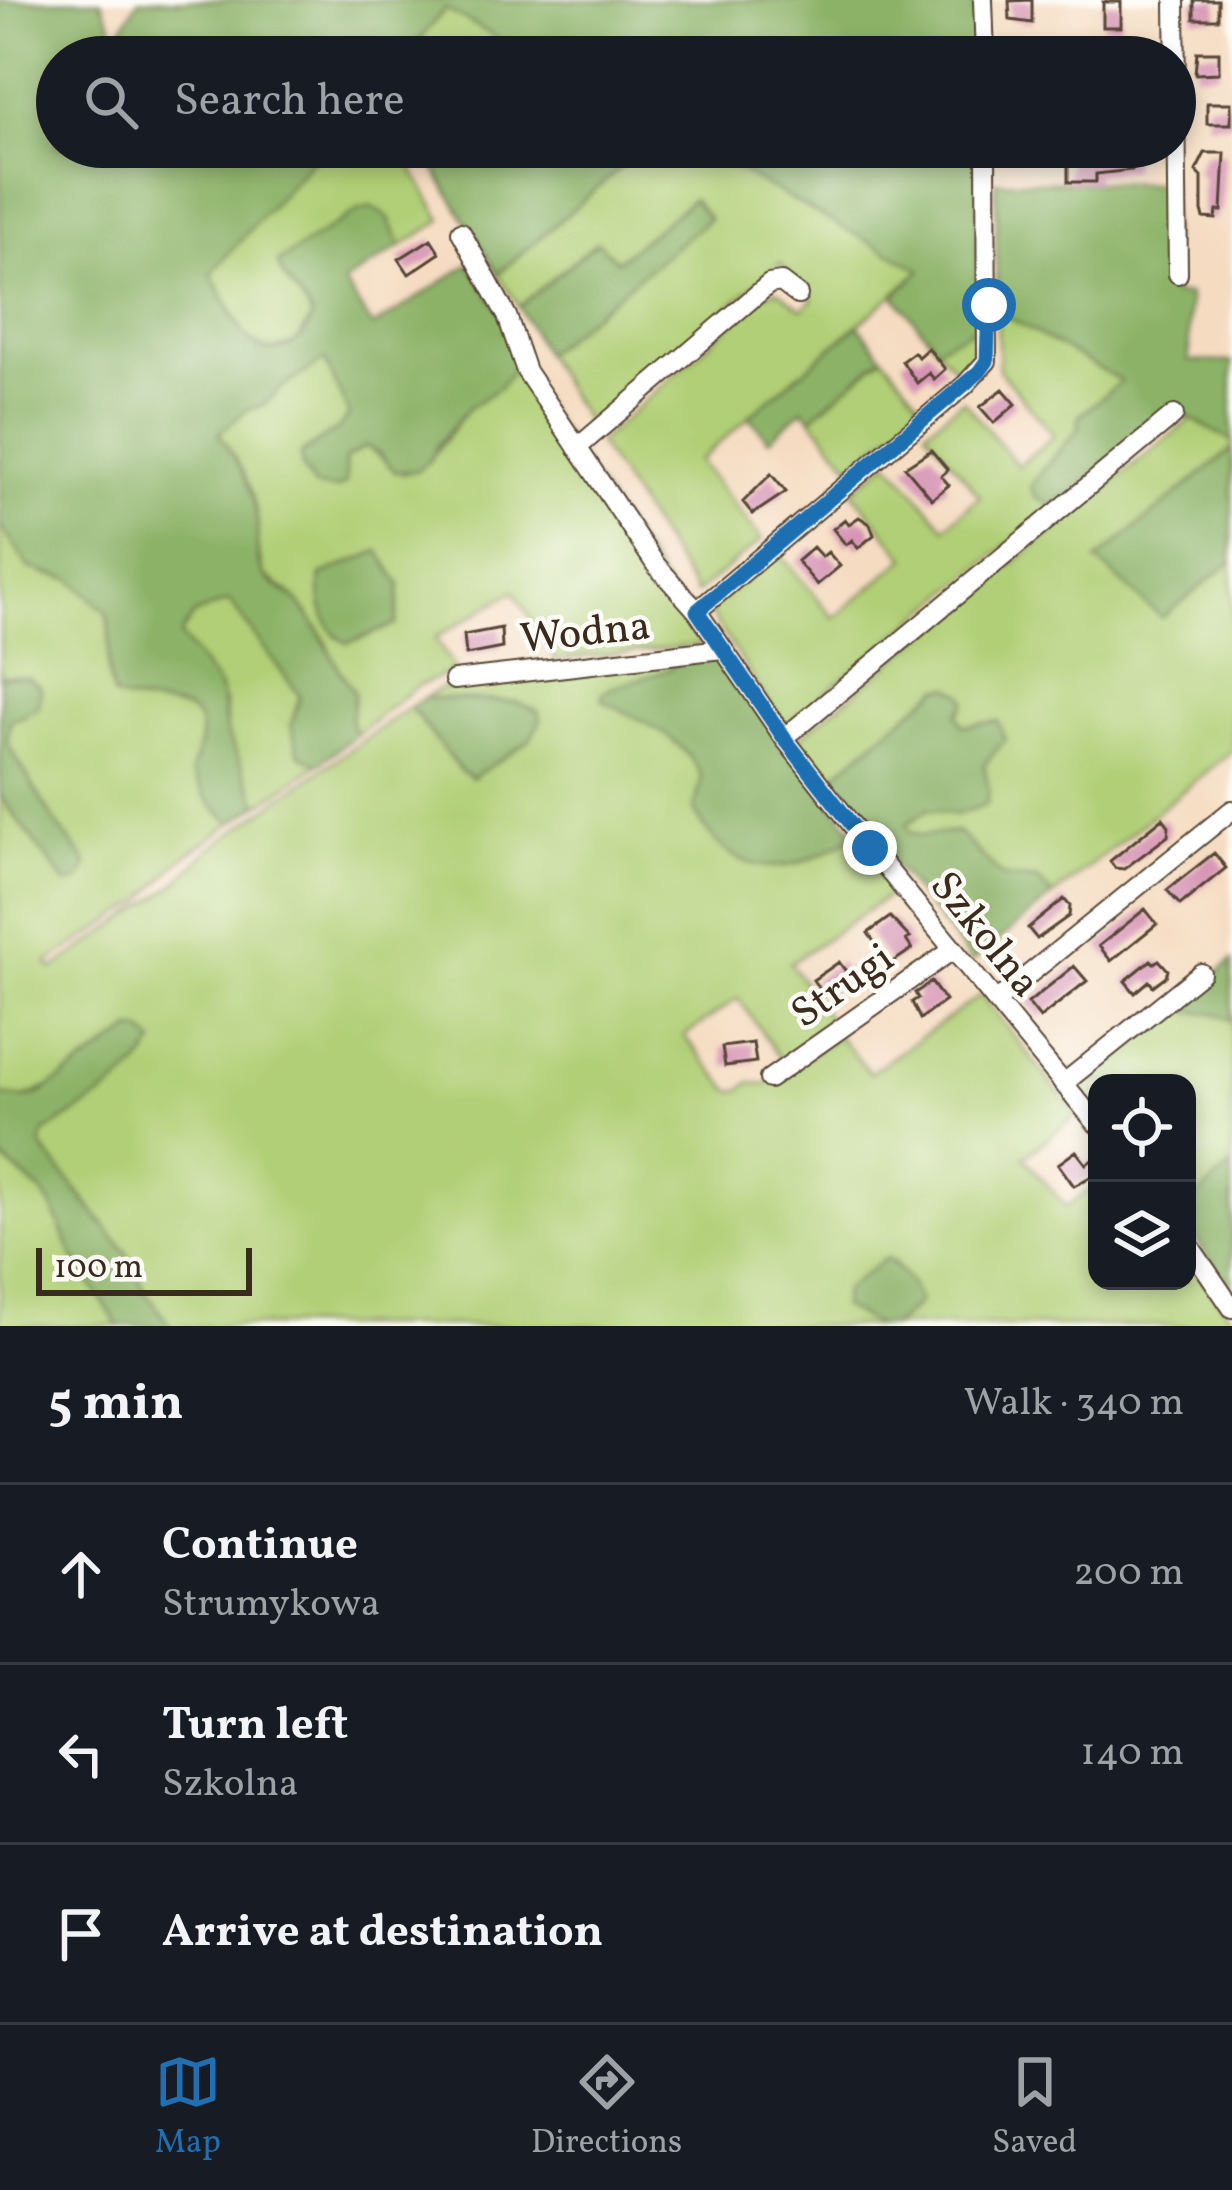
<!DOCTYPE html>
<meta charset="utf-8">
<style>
body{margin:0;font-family:Vollkorn,serif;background:#20242c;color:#f1f3f6}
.controls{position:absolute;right:36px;bottom:36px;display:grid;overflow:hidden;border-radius:24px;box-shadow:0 6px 18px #0003}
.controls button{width:108px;height:108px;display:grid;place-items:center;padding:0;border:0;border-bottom:3px solid #363941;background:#171b24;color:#f1f3f6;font:60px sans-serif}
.scale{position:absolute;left:36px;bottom:30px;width:216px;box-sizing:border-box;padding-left:12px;border:6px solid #3b2a1e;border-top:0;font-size:33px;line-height:42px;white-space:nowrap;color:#3b2a1e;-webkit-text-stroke:9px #fdfcf7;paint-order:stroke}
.stop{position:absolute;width:36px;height:36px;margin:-27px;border:9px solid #1f6fb2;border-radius:50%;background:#fff}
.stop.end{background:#1f6fb2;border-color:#fff;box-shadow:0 3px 12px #0008}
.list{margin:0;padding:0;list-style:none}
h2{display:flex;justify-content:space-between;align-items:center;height:156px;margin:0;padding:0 48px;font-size:51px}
h2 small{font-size:39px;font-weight:400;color:#9ea1a6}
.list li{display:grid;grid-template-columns:78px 1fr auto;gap:36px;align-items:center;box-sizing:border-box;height:180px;padding:0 48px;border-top:3px solid #363941}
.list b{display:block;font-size:45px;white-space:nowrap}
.list p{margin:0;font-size:39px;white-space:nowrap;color:#9ea1a6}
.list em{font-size:39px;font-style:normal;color:#9ea1a6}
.icon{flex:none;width:66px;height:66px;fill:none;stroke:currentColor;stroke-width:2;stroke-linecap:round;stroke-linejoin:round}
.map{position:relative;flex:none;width:1232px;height:1326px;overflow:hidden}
.search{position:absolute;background:#171b24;box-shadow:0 6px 18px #0003;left:36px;right:36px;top:36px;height:132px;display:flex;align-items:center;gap:30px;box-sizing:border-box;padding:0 42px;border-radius:66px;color:#9ea1a6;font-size:45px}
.sheet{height:696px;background:#171b24}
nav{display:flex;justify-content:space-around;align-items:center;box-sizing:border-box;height:168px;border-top:3px solid #363941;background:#171b24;font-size:33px;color:#9ea1a6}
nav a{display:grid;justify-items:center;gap:6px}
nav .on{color:#1f6fb2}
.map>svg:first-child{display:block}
.green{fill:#b1cf76;stroke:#767c4a;stroke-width:3;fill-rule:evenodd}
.forest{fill:#8cb267;stroke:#646e42;stroke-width:3}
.building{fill:#d794b5}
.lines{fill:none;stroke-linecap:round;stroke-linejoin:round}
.minor-casing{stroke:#574536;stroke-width:22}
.minor{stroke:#fff;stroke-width:18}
.route{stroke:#1f6fb2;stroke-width:15}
.labels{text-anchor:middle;stroke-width:9;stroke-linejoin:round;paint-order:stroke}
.street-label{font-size:42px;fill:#3b2a1e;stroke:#fdfcf7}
</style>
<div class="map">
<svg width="1232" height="1326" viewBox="0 0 1232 1326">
<rect width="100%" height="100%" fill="#fdfcf7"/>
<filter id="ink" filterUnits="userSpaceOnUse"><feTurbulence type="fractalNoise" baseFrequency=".00833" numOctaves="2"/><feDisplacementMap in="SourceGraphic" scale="24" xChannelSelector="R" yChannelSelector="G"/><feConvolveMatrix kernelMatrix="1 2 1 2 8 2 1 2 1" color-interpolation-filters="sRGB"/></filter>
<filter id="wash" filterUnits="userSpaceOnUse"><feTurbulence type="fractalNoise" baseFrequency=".004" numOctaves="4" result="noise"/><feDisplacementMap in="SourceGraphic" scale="48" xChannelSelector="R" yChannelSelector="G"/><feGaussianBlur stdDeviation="2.7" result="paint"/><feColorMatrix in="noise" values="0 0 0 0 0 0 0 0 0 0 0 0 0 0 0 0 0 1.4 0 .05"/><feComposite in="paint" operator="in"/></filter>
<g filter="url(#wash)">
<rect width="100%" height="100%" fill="#f5dcc1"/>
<!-- green -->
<path class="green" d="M 445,9 L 532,57 L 423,57 L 423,33 Z
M 324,147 L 400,147 L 442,220 L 401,246 L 388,217 L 372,207 L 278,262 C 282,285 305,296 312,317 L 298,341 L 269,352 L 246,337 L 211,273 Z
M 620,147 L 695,147 L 922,270 L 698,461 L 762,540 L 696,593 L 598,443 L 765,294 L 777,290 L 802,309 L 813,300 L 780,263 L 589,427 L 544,354 L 709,218 L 692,199 L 616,262 L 596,242 L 519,307 L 498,274 L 632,158 Z
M 997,311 L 1122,381 L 1079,416 L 1080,428 L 1041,470 L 1054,507 L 784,726 L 708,610 L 778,552 L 834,618 L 906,558 L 852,491 L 889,461 L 945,527 L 980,496 L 926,430 L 963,400 L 1018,466 L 1054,436 L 999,370 Z
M 978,327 L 979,360 L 961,376 L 936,347 Z
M 883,356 L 924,407 L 851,466 L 811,418 Z
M 325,359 L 349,415 L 339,428 L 302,453 L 307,477 L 346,474 L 345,459 L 366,446 L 403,474 C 436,466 449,428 472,405 C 486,391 502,379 517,365 L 701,637 L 698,645 L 555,660 L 514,591 L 435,638 L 455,670 L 415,687 L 356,735 L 351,721 L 354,692 L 335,665 L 328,645 L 309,615 L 295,597 L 264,575 L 256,544 L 258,525 L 219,434 L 245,411 L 264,405 L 280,389 ZM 379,551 L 396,624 L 360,639 L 336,637 L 322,606 L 321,575 Z
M 1191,419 L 1232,441 L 1232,449 L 1097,560 L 1232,561 L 1232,751 L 1053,896 C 1039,878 1024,880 1003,877 L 958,832 L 921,836 L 909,832 L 907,825 L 928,809 L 956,815 L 987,804 L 984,765 L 1004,740 L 998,721 L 963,726 L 957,714 L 962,709 L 939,688 L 827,781 L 795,741 Z
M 0,525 L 46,574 L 71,579 L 107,613 C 114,638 102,674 115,697 C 168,714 224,688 191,772 L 210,803 L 232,823 L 179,861 L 144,900 L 47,963 L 53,969 L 172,887 L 211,848 L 410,707 L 460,771 L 472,778 L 528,741 L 516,702 L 424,698 L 440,689 L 682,659 L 668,670 L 611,688 L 603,693 L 603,699 C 635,719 693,733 702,777 C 705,791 702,811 703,826 C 753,883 797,875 855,834 L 894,892 L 790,963 L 834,1026 L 782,1061 L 738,998 L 684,1036 L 730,1090 L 739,1091 L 749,1083 L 765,1084 L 838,1036 L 870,1073 L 981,995 L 1077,1115 L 1024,1157 L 1066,1207 L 1097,1185 L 1097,1281 L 1187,1281 L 1187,1256 L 1232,1318 L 1232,1326 L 892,1326 L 915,1308 L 909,1281 L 892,1261 L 845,1290 L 842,1307 L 878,1326 L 170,1326 L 145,1291 L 128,1255 L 41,1146 L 44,1133 L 138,1068 L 53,1085 L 23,1098 L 0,1095 L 0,796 L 66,884 L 87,863 L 53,819 L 7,743 L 10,721 L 25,716 L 15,676 L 0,676 Z
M 229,601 L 300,696 L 291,725 L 312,761 L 318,764 L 259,805 L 227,733 L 225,703 L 179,635 L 195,614 Z
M 1172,1010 L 1214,1013 L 1232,1020 L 1232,1166 L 1187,1206 L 1187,1083 L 1097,1083 L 1097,1115 L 1076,1090 Z
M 0,1157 L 40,1190 L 51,1205 L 74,1258 L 119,1326 L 0,1326 Z"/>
<!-- forest -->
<path class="forest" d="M 0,0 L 101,0 L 117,37 L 138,0 L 974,0 L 975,57 L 532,57 L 445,9 L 405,57 L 57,57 L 57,147 L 324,147 L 211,273 C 226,301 246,366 287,347 C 301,341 306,331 312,318 C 305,296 283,285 278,262 L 357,211 L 372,207 L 388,217 L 401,246 L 344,283 L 373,327 L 469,264 L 499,311 L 517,365 L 499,388 L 469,408 L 438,444 L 431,459 L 416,471 L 395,472 L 380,454 L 365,446 L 345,459 L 346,484 L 337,489 L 315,487 L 302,467 L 301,454 L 339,428 L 349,415 L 325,360 L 280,389 L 264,405 L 245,411 L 219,434 C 238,461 253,486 257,519 C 259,538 253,557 264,575 C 273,588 291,592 300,604 C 323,633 334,664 354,692 L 351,721 L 356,735 L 318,764 L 299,754 L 291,725 L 300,696 L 229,601 L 195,614 L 180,635 L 220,688 L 227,733 L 259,805 L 232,823 L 210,803 L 191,772 C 224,689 168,714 115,697 C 102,674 114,638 107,613 L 71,579 L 30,569 L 0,525 Z
M 421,147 L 620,147 L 633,157 L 498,274 Z
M 695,147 L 977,147 L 978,327 L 936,347 L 895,296 L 921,270 Z
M 996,181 L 1169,183 L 1172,295 L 1189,295 L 1189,361 L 1232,362 L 1232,441 L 1173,409 L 1054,507 L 1035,496 L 1031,488 L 1034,481 L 1079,428 L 1079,417 L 1121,381 L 997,311 Z
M 693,199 L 709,219 L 544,354 L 519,307 L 597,242 L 617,261 Z
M 858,325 L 883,356 L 811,418 L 803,409 L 769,440 L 749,416 Z
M 1232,449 L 1232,561 L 1162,618 L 1097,560 Z
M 379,551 L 400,584 L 396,624 L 347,643 C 323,631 318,599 321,575 Z
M 719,657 L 855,834 C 793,877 734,885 694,810 L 702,777 C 681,733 643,723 603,700 L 603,693 L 611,688 L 668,670 L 682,659 Z
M 0,676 L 27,677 L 41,687 L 39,707 L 10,721 L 7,743 L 53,819 L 87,863 C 84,877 81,882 66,884 L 0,796 Z
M 950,687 L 963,694 L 966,702 L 957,714 L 963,726 L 998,721 L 1005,740 L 984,765 L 989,790 L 987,804 L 956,815 L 928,809 L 907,824 L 909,832 L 921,836 L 958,832 L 1003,877 L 1038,880 L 1053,896 L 972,962 L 827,781 L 939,688 Z
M 424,698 L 516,702 L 538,711 L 541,720 L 529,741 L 472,778 L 461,771 L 410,707 Z
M 1232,961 L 1232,1020 L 1214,1013 L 1172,1010 Z
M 133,1030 L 143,1031 L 155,1044 C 133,1083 81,1108 44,1133 L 41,1146 L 128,1255 L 145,1291 L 170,1326 L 119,1326 L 74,1258 L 51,1205 L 40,1190 L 0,1157 L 0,1095 L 23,1098 L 39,1094 Z
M 1232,1166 L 1232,1284 L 1228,1285 L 1187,1227 L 1187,1206 Z
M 886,1258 L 909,1281 L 919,1302 L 892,1326 L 878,1326 L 842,1307 L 844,1290 Z"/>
<g id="blocks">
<!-- building -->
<path class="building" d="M 1032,0 L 1032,23 L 1010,20 L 1009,1 Z
M 1194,0 L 1218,0 L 1218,19 L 1194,19 Z
M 1103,2 L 1121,2 L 1121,27 L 1103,27 Z
M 1197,52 L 1219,52 L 1219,73 L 1195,74 Z
M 1207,103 L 1231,103 L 1231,124 L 1207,124 Z
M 1068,147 L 1095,147 L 1095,153 L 1133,153 L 1132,170 L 1096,174 L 1096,182 L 1068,182 Z
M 1205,153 L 1225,153 L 1222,211 L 1217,211 L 1216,219 L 1204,218 L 1202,211 L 1202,177 L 1196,171 Z
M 431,239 L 440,253 L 409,274 L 399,259 Z
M 928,348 L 945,369 L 934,379 L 929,373 L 917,383 L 902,361 L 914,352 L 918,357 Z
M 1003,389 L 1016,404 L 994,423 L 980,407 Z
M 931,450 L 948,470 L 941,476 L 949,485 L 932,499 L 905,467 Z
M 771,474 L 786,492 L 753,514 L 743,502 Z
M 859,517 L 870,524 L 874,535 L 858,548 L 852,540 L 846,545 L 833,529 L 845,519 L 849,524 Z
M 813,547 L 822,557 L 828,552 L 840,566 L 817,585 L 797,561 Z
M 501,628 L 502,648 L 466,655 L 464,635 Z
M 1163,818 L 1169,826 L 1168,836 L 1124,869 L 1115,868 L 1110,861 Z
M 1214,853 L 1226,868 L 1180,905 L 1167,890 Z
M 1064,899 L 1070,906 L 1069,916 L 1037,939 L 1028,928 Z
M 1145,909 L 1157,924 L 1111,961 L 1099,946 Z
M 890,917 L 910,938 L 906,940 L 912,949 L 890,964 L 868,933 Z
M 1151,960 L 1154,963 L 1159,960 L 1168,970 L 1166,976 L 1153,986 L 1149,981 L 1135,993 L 1125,981 Z
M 839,962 L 850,977 L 824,996 L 813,980 Z
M 1074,966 L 1087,981 L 1040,1018 L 1028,1003 Z
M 931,982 L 945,1001 L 920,1019 L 912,1002 L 918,998 L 915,993 Z
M 753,1043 L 756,1062 L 725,1066 L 722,1047 Z
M 1076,1151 L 1086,1164 L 1097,1157 L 1097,1173 L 1074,1186 L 1058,1164 Z"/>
</g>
</g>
<g filter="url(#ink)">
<use href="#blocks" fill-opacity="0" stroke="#574536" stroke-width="3"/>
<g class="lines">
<defs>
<path id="minor" d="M 983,0 L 985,57
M 1175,0 L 1178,274
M 461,232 L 507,316 L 526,371 L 656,565 L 697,611 L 784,738 L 870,848 L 1097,1124
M 577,448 L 769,284 L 781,282 L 798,295
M 697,611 L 965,385 L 987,361 L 986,147
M 454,680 L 722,649
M 784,738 L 1174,415
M 996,1001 L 1232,810
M 769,1079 L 954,949
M 1064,1083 L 1201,973
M 1187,1242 L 1232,1308"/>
</defs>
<!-- minor casing -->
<use href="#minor" class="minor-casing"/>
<!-- minor -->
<use href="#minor" class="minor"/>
</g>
</g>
<g class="lines" filter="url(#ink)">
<!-- route -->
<path class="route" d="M 870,848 L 784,738 L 697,611 L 979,372 L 987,361 L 989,305"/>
</g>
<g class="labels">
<!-- street labels -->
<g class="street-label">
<text transform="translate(585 630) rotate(-6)" y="15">Wodna</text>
<text transform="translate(987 933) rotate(51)" y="15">Szkolna</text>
<text transform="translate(841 984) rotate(-35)" y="15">Strugi</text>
</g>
</g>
</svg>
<div class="controls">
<button><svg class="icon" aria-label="locate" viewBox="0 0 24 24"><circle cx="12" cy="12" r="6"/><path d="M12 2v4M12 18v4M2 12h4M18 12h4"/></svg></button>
<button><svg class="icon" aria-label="layers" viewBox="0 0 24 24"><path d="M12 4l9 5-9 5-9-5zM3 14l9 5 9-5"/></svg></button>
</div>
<div class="scale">100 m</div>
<div class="stop" style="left:989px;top:305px"></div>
<div class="stop end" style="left:870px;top:848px"></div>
<div class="search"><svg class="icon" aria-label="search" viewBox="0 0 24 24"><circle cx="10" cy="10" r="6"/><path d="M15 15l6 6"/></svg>Search here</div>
</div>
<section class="sheet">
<h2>5 min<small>Walk · 340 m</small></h2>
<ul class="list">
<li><svg class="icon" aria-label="ahead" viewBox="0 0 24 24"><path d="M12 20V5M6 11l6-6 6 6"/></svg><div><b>Continue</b><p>Strumykowa</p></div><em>200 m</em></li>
<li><svg class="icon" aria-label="left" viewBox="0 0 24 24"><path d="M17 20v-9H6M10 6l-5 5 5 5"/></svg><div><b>Turn left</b><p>Szkolna</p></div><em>140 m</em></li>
<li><svg class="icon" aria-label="arrive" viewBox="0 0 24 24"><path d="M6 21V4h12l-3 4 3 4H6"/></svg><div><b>Arrive at destination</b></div></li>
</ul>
</section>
<nav>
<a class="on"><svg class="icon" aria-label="map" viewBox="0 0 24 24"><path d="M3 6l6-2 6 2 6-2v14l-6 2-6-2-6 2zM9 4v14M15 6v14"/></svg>Map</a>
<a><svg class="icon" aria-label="directions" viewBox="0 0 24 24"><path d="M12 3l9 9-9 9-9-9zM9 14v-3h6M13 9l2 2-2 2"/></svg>Directions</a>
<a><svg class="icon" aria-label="saved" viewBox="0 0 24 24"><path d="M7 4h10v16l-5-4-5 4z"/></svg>Saved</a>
</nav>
